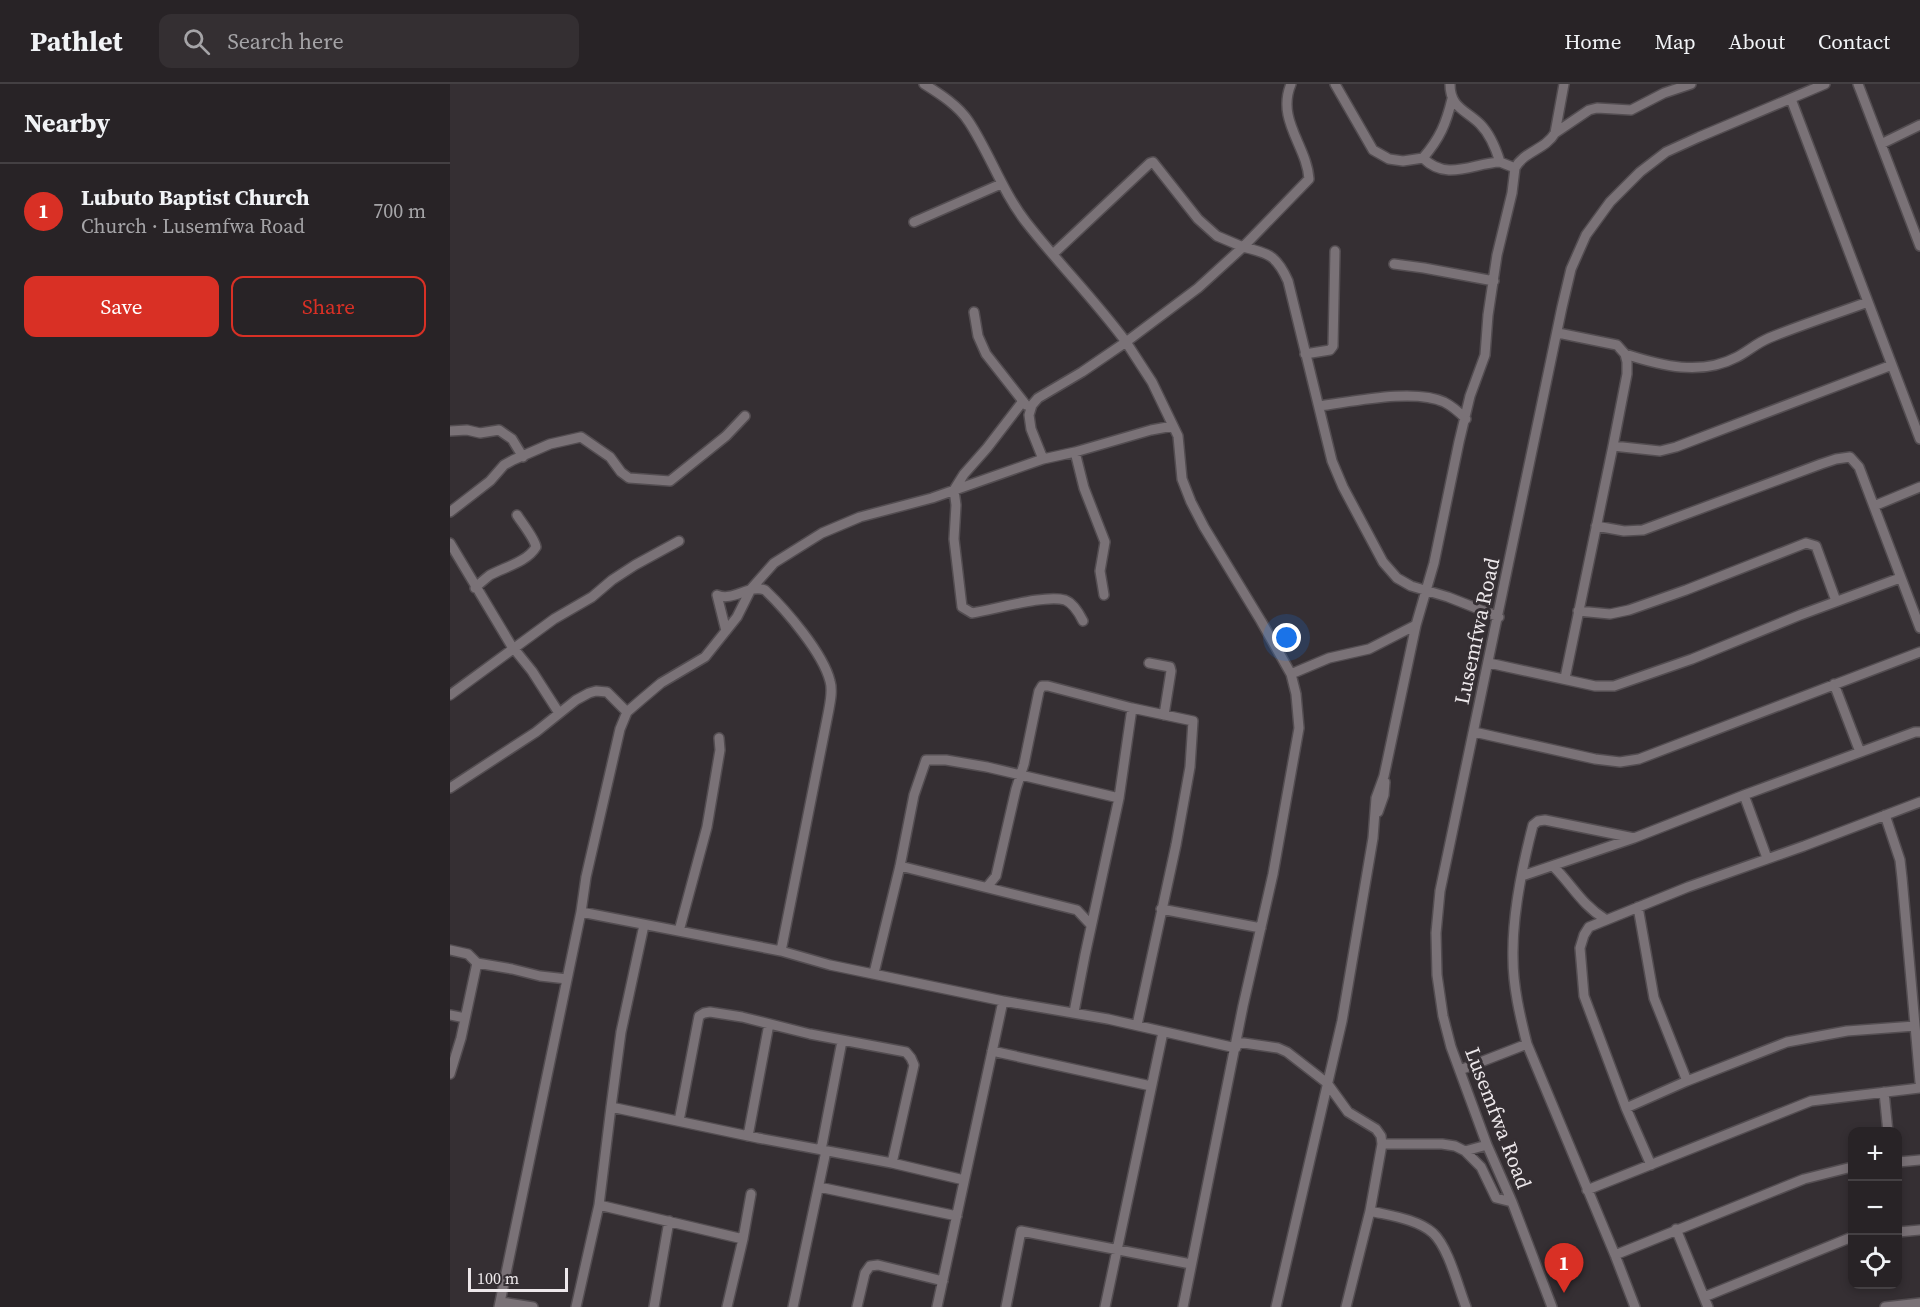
<!DOCTYPE html>
<meta charset="utf-8">
<style>
body{margin:0;font-family:"Source Serif 4",serif;background:#342f32;color:#f1f3f6}
.controls{position:absolute;right:18px;bottom:18px;display:grid;overflow:hidden;border-radius:12px;box-shadow:0 3px 9px #0003}
.controls button{width:54px;height:54px;display:grid;place-items:center;padding:0;border:0;border-bottom:2px solid #444043;background:#282326;color:#f1f3f6;font:30px sans-serif}
.scale{position:absolute;left:18px;bottom:15px;width:100px;box-sizing:border-box;padding-left:6px;border:3px solid #ede8eb;border-top:0;font-size:16px;line-height:21px;white-space:nowrap;color:#ede8eb;-webkit-text-stroke:4px #352f33;paint-order:stroke}
.you{position:absolute;left:837px;top:554px;width:21px;height:21px;margin:-15px;border:4px solid #fff;border-radius:50%;background:#1a73e8;box-shadow:0 0 0 9px #1a73e833}
.badge{display:grid;place-items:center;width:39px;height:39px;border-radius:50%;background:#d93025;color:#fff;font-size:20px;font-weight:700}
.pin{position:absolute;translate:-50% -50px;filter:drop-shadow(0 2px 3px #0008)}
.pin::after{content:'';position:absolute;top:32px;width:21px;height:18px;background:inherit;clip-path:polygon(0 0,100% 0,50% 100%)}
.list{margin:0;padding:0;list-style:none}
h2{display:flex;justify-content:space-between;align-items:center;height:78px;margin:0;padding:0 24px;font-size:26px}
h2 small{font-size:20px;font-weight:400;color:#a5a4a7}
.list li{display:grid;grid-template-columns:39px 1fr auto;gap:18px;align-items:center;box-sizing:border-box;height:96px;padding:0 24px;border-top:2px solid #444043}
.list b{display:block;font-size:22px;white-space:nowrap}
.list p{margin:0;font-size:20px;white-space:nowrap;color:#a5a4a7}
.list em{font-size:20px;font-style:normal;color:#a5a4a7}
.actions{display:flex;gap:12px;padding:18px 24px}
.actions a{flex:1;padding:14px 0;border:2px solid #d93025;border-radius:12px;text-align:center;font-size:21px;color:#d93025}
.actions .main{background:#d93025;color:#fff}
.icon{flex:none;width:33px;height:33px;fill:none;stroke:currentColor;stroke-width:2;stroke-linecap:round;stroke-linejoin:round}
.map{position:relative;flex:none;width:1470px;height:1223px;overflow:hidden}
header{display:flex;align-items:center;gap:36px;box-sizing:border-box;height:84px;padding:0 30px;background:#282326;border-bottom:2px solid #444043}
header strong{font-size:28px}
nav{display:flex;gap:33px;margin-inline-start:auto;font-size:21px}
.search{width:420px;height:54px;background:#342f32;display:flex;align-items:center;gap:15px;box-sizing:border-box;padding:0 21px;border-radius:12px;color:#a5a4a7;font-size:22px}
main{display:flex}
aside{flex:1;background:#282326}
.map>svg:first-child{display:block}
.lines{fill:none;stroke-linecap:round;stroke-linejoin:round}
.minor-casing{stroke:#534d51;stroke-width:12}
.minor{stroke:#7a7277;stroke-width:9}
.labels{text-anchor:middle;stroke-width:6;stroke-linejoin:round;paint-order:stroke}
.street-label{font-size:21px;fill:#ede8eb;stroke:#352f33}
</style>
<header>
<strong>Pathlet</strong>
<div class="search"><svg class="icon" aria-label="search" viewBox="0 0 24 24"><circle cx="10" cy="10" r="6"/><path d="M15 15l6 6"/></svg>Search here</div>
<nav><a>Home</a><a>Map</a><a>About</a><a>Contact</a></nav>
</header>
<main>
<aside>
<h2>Nearby<small></small></h2>
<ul class="list">
<li><span class="badge">1</span><div><b>Lubuto Baptist Church</b><p>Church · Lusemfwa Road</p></div><em>700 m</em></li>
</ul>
<div class="actions"><a class="main">Save</a><a>Share</a></div>
</aside>
<div class="map">
<svg width="1470" height="1223" viewBox="0 0 1470 1223">
<rect width="100%" height="100%" fill="#352f33"/>
<g class="lines">
<defs>
<path id="minor" d="M 474,0 C 490,10 509,22 519,38 C 540,70 552,107 576,138 C 608,179 645,216 676,258 L 632,288 L 588,314 L 582,321 L 579,331 L 581,345 L 593,375
M 885,0 L 923,66 L 939,75 L 953,77 L 973,74 C 990,54 996,40 1002,15
M 1408,0 L 1470,162
M 1341,15 L 1470,355
M 1105,49 L 1139,26 L 1147,24 L 1181,26 L 1214,9 L 1241,0
M 1431,60 L 1470,41
M 973,74 C 997,98 1023,79 1050,78
M 1065,84 C 1074,67 1095,66 1105,49 L 1114,0
M 464,138 L 551,100
M 603,170 L 700,79 L 703,78 L 748,135 L 767,152 L 793,163 L 859,95 C 857,62 826,36 841,0
M 944,180 L 974,184 L 1044,197
M 524,228 L 528,252 L 536,270 L 576,321
M 1108,249 L 1167,261 L 1175,270 L 1177,278 L 1177,290 L 1163,362 L 1115,594
M 855,270 L 880,266 L 883,262 L 885,167
M 1175,270 C 1212,282 1251,292 1287,273 C 1298,267 1307,259 1319,254 C 1351,241 1385,230 1418,218
M 573,317 L 537,364 L 514,390 L 504,406 L 506,421 L 504,455 L 512,523 L 522,529 C 544,526 595,510 615,516 C 623,519 629,529 633,537
M 869,322 C 901,318 964,304 994,318 C 1002,322 1009,328 1016,335
M 0,347 L 17,346 L 30,349 L 49,346 L 62,355 L 73,373
M 1163,362 L 1210,367 L 1226,363 L 1442,281
M 625,368 L 634,404 L 655,458 L 650,487 L 654,511
M 1424,422 L 1470,403
M 0,428 L 40,397 L 54,381 L 63,376 L 100,360 L 131,353 L 160,373 L 171,388 L 179,394 L 220,397 L 276,352 L 295,332
M 1146,442 L 1174,447 L 1193,446 L 1371,380 L 1386,375 L 1400,373 L 1409,383 L 1470,544
M 0,459 L 61,561 L 82,587 L 109,629
M 25,504 C 30,499 35,495 40,491 C 55,483 77,478 86,463 C 85,455 72,439 67,431
M 1128,527 L 1160,530 L 1179,526 L 1236,506 L 1356,459 L 1366,462 L 1386,517
M 276,547 L 267,511 C 283,518 299,500 315,506 C 336,526 373,569 380,597 C 383,607 380,619 378,630 L 331,867
M 699,579 L 720,583 L 721,587 L 714,631
M 1039,579 L 1145,602 L 1164,602 L 1242,575 L 1350,531 L 1450,494
M 841,590 L 879,574 L 919,565 L 966,541
M 1384,600 L 1410,668
M 0,611 L 104,535 L 142,513 L 162,496 L 185,481 L 229,457
M 1024,648 L 1145,675 L 1170,678 L 1189,675 L 1470,568
M 0,704 L 86,648 L 126,616 L 139,609 L 146,607 L 157,608 L 177,628
M 1294,711 L 1317,774
M 928,728 L 934,711 L 935,698
M 1435,731 L 1450,776 L 1452,794 L 1470,998
M 1184,754 L 1095,736 L 1088,737 L 1083,741 C 1072,783 1062,830 1063,874 C 1063,903 1070,932 1077,960 L 1165,1171 L 1185,1223
M 450,782 L 627,826 L 641,841
M 1104,783 C 1122,801 1132,821 1155,835
M 1072,792 L 1184,754 L 1294,711 L 1465,648 L 1470,648
M 537,803 L 546,792 L 566,705 L 574,680 L 589,607 L 592,602 L 598,602 L 682,624 L 743,637 L 740,683 L 726,761 L 687,941
M 1188,823 L 1204,914 L 1237,997
M 711,825 L 811,844
M 131,828 L 136,793 L 170,645 L 177,628 L 192,615 L 211,599 L 255,573 L 287,533 L 301,505 L 324,479 L 372,449 L 410,433 L 482,414 L 593,375 L 625,368 L 701,346 L 723,342
M 194,841 L 171,948 L 161,1023 L 308,1054 L 442,1079 L 514,1096
M 229,847 L 257,743 L 270,666 L 269,654
M 0,866 L 18,870 L 27,879 L 62,885 L 90,892 L 117,895
M 424,889 L 450,782 L 464,711 L 476,676 L 496,676 L 537,683 L 669,714
M 624,928 L 635,871 L 669,714 L 682,624
M 0,931 L 15,934
M 787,958 L 828,964 L 837,968 L 877,999 L 898,1028 L 926,1045 L 931,1052 L 932,1060 L 920,1127 L 896,1223
M 542,967 L 701,1002
M 1010,986 L 1077,960
M 0,990 L 11,954 L 27,879
M 1434,1008 L 1438,1048
M 1176,1024 L 1237,997 L 1337,958 L 1397,947 L 1465,942
M 229,1037 L 249,932 L 254,929 L 260,928 L 292,933 L 360,950 L 456,968 L 461,974 L 464,981 L 442,1079
M 298,1052 L 319,940
M 932,1060 L 992,1060 L 1005,1062 L 1015,1067 L 1037,1061
M 371,1066 L 392,957
M 1015,1067 L 1031,1083 L 1046,1114 L 1062,1118
M 1448,1078 L 1470,1076
M 1201,1081 L 1176,1024 L 1134,912 L 1130,864 L 1134,851 L 1139,843 L 1238,803 L 1354,762 L 1470,718
M 369,1103 L 507,1132
M 1137,1106 L 1361,1017 L 1470,1004
M 149,1121 L 293,1155 L 301,1110
M 920,1127 C 941,1132 967,1135 983,1149 C 999,1164 1008,1203 1016,1223
M 1226,1145 L 1258,1223
M 1448,1148 L 1470,1146
M 1165,1171 L 1354,1095 L 1402,1083
M 1254,1213 L 1402,1153
M 51,1218 L 83,1223
M 49,1223 L 131,828 L 331,867 L 380,881 L 553,917 L 658,935 L 786,964
M 126,1223 L 149,1121 L 161,1023
M 204,1223 L 219,1137
M 277,1223 L 293,1155
M 343,1223 L 376,1067
M 407,1223 L 415,1189 L 420,1182 L 428,1181 L 493,1197
M 487,1223 L 553,917
M 556,1223 L 571,1147 L 741,1180
M 655,1223 L 713,948
M 733,1223 L 793,922 L 823,790 L 849,644 L 846,610 L 841,590 L 811,537 L 754,443 L 741,418 L 732,395 L 728,352 L 702,298 L 676,258 L 748,204 L 793,163 C 819,169 827,172 838,197 L 882,377 L 893,403 L 933,478 L 947,494 L 961,502 L 998,513 L 1049,533
M 826,1223 L 892,937 L 923,754 L 926,714 L 934,692 L 966,541 L 984,479 L 1009,358 L 1020,312 L 1035,271 L 1038,231 L 1047,171 L 1062,109 L 1065,84 L 1050,78 C 1046,65 1040,50 1030,40 C 1016,26 1000,24 1000,0
M 1102,1223 L 1062,1118 L 1037,1061 L 1001,963 L 993,932 L 987,891 L 986,849 L 990,807 L 1112,223 L 1121,185 L 1136,151 L 1160,118 L 1190,88 L 1216,68 L 1249,53 L 1375,0
M 1435,1223 L 1470,1219"/>
</defs>
<!-- minor casing -->
<use href="#minor" class="minor-casing"/>
<!-- minor -->
<use href="#minor" class="minor"/>
</g>
<g class="labels">
<!-- street labels -->
<g class="street-label">
<text transform="translate(1027 547) rotate(-78)" y="7">Lusemfwa Road</text>
<text transform="translate(1048 1034) rotate(69)" y="7">Lusemfwa Road</text>
</g>
</g>
</svg>
<div class="controls">
<button>+</button>
<button>−</button>
<button><svg class="icon" aria-label="locate" viewBox="0 0 24 24"><circle cx="12" cy="12" r="6"/><path d="M12 2v4M12 18v4M2 12h4M18 12h4"/></svg></button>
</div>
<div class="scale">100 m</div>
<div class="you"></div>
<div class="pin badge" style="left:1114px;top:1209px">1</div>
</div>
</main>
